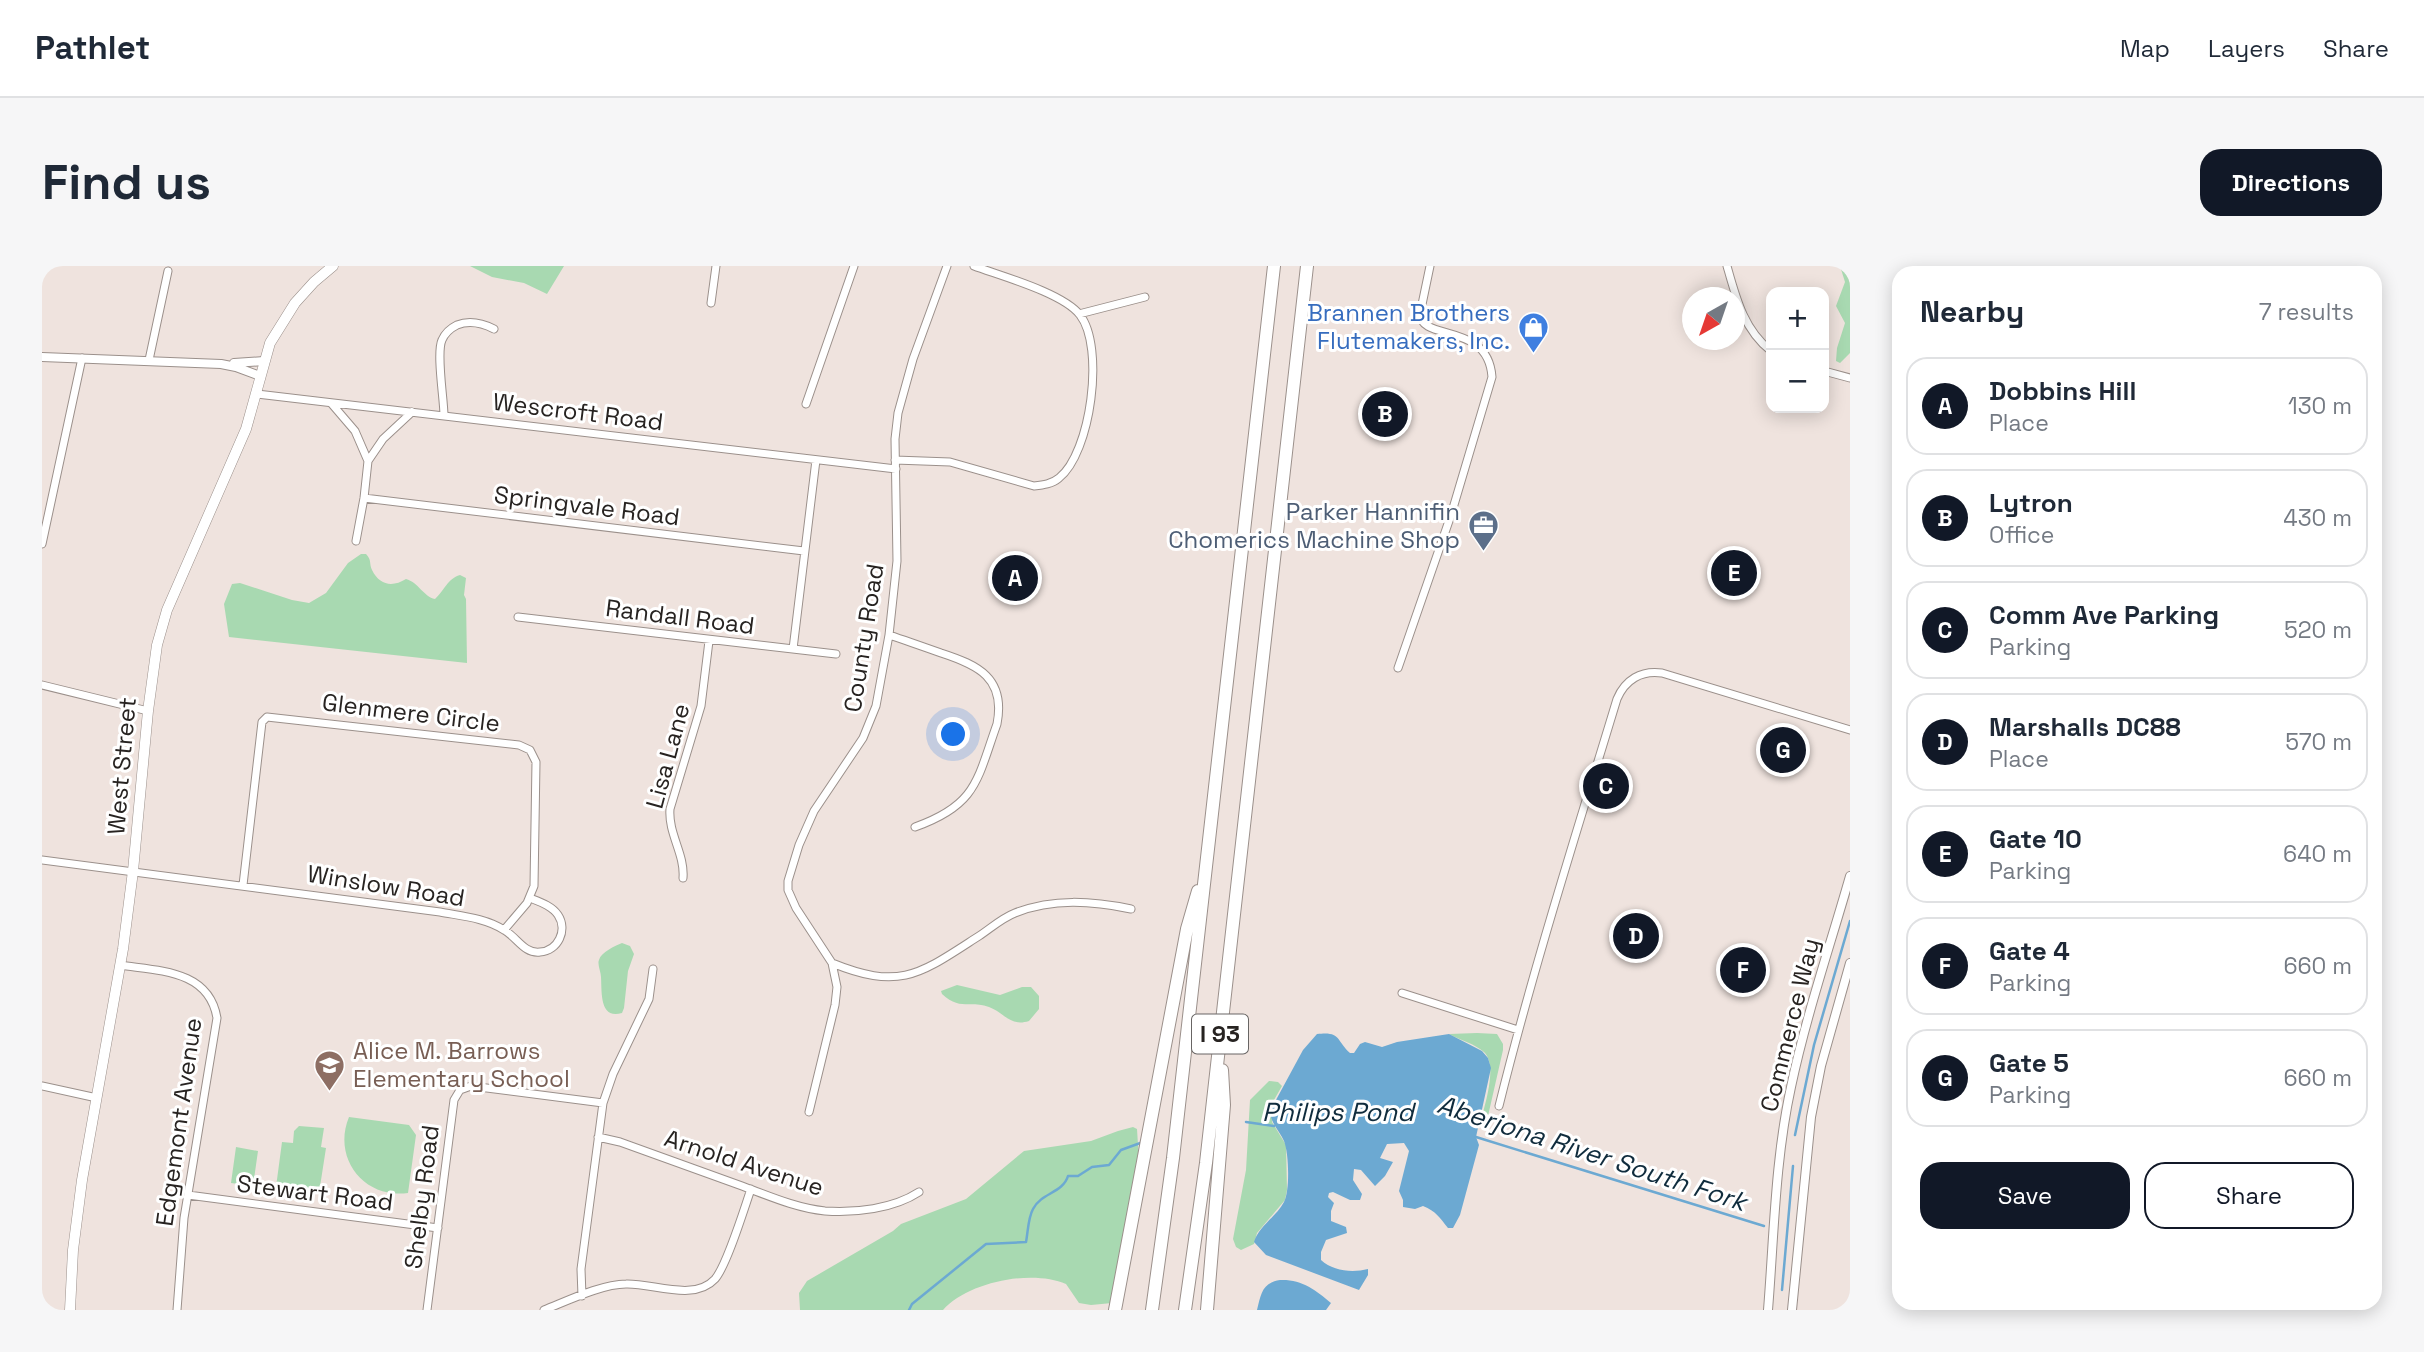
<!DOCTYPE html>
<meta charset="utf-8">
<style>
body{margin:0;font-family:"Space Grotesk",sans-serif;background:#f6f6f7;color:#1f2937}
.controls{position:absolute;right:21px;top:21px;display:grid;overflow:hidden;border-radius:14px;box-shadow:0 4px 18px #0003}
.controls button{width:63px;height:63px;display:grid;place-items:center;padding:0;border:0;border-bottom:2px solid #e0e1e3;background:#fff;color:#1f2937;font:35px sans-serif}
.compass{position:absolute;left:1640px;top:21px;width:63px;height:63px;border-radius:50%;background:#fff;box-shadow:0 4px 18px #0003;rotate:220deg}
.you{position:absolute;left:912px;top:469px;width:24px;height:24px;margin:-18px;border:5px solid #fff;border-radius:50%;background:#1a73e8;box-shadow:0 0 0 10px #1a73e833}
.badge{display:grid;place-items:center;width:46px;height:46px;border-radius:50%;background:#111827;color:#fff;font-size:23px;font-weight:700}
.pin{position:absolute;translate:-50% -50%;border:4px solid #fff;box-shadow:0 2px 7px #0006}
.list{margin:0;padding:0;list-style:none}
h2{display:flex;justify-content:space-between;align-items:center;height:91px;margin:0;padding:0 28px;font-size:30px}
h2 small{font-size:23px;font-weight:400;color:#747a83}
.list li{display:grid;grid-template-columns:46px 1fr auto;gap:21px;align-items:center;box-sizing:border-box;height:98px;margin:0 14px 14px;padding:0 14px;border:2px solid #e0e1e3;border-radius:21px}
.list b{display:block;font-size:26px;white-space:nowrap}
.list p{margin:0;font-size:23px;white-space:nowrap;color:#747a83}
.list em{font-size:23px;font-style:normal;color:#747a83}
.actions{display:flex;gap:14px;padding:21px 28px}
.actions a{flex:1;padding:16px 0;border:2px solid #111827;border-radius:21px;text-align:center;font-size:24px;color:#111827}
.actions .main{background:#111827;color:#fff}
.map{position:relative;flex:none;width:1808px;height:1044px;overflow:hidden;border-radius:21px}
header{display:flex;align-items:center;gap:42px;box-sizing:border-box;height:98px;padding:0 35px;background:#fff;border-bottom:2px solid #e0e1e3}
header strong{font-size:33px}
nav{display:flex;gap:38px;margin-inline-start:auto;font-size:24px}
.intro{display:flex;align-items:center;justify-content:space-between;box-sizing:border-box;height:168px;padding:0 42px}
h1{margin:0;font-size:49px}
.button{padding:18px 32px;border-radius:21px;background:#111827;color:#fff;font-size:24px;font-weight:700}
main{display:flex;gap:42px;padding:0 42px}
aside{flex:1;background:#fff;border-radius:21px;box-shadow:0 4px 18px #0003}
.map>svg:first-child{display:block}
.green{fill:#a8d9b1}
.water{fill:#6ca9d2}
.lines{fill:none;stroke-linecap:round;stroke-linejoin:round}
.stream{stroke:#6ca9d2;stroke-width:2.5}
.minor-casing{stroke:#9b908b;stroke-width:9}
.tertiary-casing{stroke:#9b908b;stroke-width:10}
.secondary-casing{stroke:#9b908b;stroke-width:11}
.motorway-casing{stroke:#9b908b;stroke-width:14}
.minor{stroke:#fff;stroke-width:7}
.tertiary{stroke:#fff;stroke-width:8}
.secondary{stroke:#fff;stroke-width:10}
.motorway{stroke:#fff;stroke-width:12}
.labels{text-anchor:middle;stroke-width:6;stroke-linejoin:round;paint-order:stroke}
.shield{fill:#fff;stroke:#686564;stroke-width:2}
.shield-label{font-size:23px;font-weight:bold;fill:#272321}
.shop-label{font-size:24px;fill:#366cbe;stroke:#fff;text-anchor:end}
.street-label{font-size:24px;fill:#272321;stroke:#fff}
.service-label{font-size:24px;fill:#4e5e75;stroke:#fff;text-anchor:end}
.education-label{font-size:24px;fill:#785e54;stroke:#fff;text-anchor:start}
.water-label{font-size:26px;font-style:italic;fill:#102c3d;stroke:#fff}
</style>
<header>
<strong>Pathlet</strong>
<nav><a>Map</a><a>Layers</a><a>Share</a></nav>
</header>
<div class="intro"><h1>Find us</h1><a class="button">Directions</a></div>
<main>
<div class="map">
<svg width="1808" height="1044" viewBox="0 0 1808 1044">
<rect width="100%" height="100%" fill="#efe3de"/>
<!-- green -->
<path class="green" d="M 428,0 L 522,0 L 505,28 L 482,17 L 450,11 Z
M 1798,0 L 1808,0 L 1808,87 L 1798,97 L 1794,95 L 1795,82 L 1803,57 L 1794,40 L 1803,16 Z
M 319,288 L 324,288 C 330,294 327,298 330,304 C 338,320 351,321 364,313 C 376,316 382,331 393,333 C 403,324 405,313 418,309 L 424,312 L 422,329 L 424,333 L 425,397 L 187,371 L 182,338 L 190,318 L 198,317 L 250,334 L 267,337 L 284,327 L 306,297 Z
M 580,677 L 588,680 L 592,688 L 586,705 L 582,742 L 580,747 C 557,754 560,725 559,711 C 559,706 555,698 557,694 C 559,686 573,680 580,677 Z
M 915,719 L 958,729 L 980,721 L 989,721 L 997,730 L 997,743 L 987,755 C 968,761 963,747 947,741 C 928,734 918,745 900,728 L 899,725 Z
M 1435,767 L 1455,768 L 1461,778 L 1461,784 L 1446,850 L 1442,858 L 1437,862 C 1441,844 1457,800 1442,786 C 1433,778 1418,774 1407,768 Z
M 1227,815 L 1236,816 L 1240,820 L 1232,834 L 1230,856 L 1244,879 L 1245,924 L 1243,934 L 1215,967 L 1212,978 L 1199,984 L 1194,981 L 1191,973 L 1204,904 L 1208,834 Z
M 307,851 L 367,859 L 374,869 L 366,927 C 322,933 290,892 307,851 Z
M 257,860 L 282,862 L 279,881 L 284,882 L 277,927 L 234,921 L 240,876 L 251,877 L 252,865 Z
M 1091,861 L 1095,863 L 1097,895 L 1070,1037 L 1049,1039 L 1037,1037 L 1024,1018 C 990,1003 926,1016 901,1044 L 758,1044 L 757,1027 L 765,1015 L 851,965 L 859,958 L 924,933 L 982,885 L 1049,875 L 1076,865 Z
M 194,881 L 216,885 L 211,920 L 189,917 Z"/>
<!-- water -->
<path class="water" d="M 1275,768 C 1299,765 1294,774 1308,787 L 1312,787 L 1318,778 L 1323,776 L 1340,781 L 1355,776 L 1407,768 L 1440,785 L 1446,792 L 1449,802 L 1434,871 L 1437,879 L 1418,949 L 1411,962 L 1406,962 C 1398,952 1394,945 1381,940 L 1373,943 L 1361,941 L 1361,934 L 1357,925 L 1367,885 L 1362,877 L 1345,878 L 1338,892 L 1351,896 L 1343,910 L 1333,920 L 1319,904 L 1312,903 L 1311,914 L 1320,928 L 1318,934 L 1308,934 L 1291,926 L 1287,927 L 1286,931 L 1292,937 L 1289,945 L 1289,955 L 1304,961 L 1305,967 L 1284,974 L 1279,986 L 1279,994 C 1291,1005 1310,1007 1326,1003 L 1326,1009 L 1317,1024 L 1224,989 L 1212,976 C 1217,960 1234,951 1242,936 C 1248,925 1247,887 1242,875 C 1237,864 1229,858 1228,845 L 1261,784 Z
M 1238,1014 C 1259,1013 1274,1024 1289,1037 L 1284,1044 L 1215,1044 C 1219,1028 1220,1017 1238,1014 Z"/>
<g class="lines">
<!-- stream -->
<path class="stream" d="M 1204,856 L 1232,860
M 1753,869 L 1772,779 L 1808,655
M 1434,871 L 1722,960
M 1740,1024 L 1751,900
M 867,1044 L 870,1038 L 944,978 L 984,976 C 986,966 986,952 991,943 C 999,927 1021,927 1026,910 L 1036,910 L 1050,901 L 1067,899 L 1079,884 L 1101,876"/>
<defs>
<path id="minor" d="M 1685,0 C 1694,32 1702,64 1729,85
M 669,37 L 674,0
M 1037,48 L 1103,31
M 107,94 L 126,5
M 1782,105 L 1808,112
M 215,128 L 854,203
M 289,137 L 313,165 L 326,195
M 764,138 L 812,0
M 402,150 C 402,133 394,87 400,74 C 403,67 409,62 415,59 C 428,54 440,57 452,63
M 853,194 L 908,196 L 992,220 C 1001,219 1010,218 1017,212 C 1049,187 1063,81 1038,49 C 1021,27 959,10 932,0
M 322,232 L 762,285
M 314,275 L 322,232 L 326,195 L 341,173 L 370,146
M 0,278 L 40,92
M 476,351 L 794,388
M 847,369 C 865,375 882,381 899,387 C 936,399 964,412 955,458 C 935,514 935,539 873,561
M 751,383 L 774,194
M 1356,402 L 1409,249 L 1450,111 C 1446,55 1379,76 1378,48 L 1388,0
M 0,419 L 106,445
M 0,594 L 398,646 C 419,650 444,652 462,664 C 475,671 482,688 498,686 C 516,685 526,664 516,649 C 510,640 498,636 488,632
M 641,612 C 643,588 626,568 628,543 L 659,440 L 667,375
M 201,619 L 220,456 L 225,451 L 477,479 L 488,484 L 494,496 L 492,620 L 485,637 L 462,664
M 790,697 C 859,725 878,708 937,670 C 949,662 960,652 973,647 C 1011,632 1050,635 1089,643
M 78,699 C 117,705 167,704 175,752 L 142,952 L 135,1044
M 1360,727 L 1476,764
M 0,820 L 55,832
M 1457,840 C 1491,703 1534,568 1575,433 C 1583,414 1599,404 1620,407 L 1808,464
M 767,846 L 793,739 L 795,721 L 790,697 L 754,642 L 746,624 L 746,615 L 757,579 L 772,545 L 821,472 L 834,440 L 847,369 L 855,295 L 853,173 L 856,147 L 871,93 L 905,0
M 556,871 L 578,876 C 619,891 659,905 700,920 C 727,930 754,942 783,945 C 813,947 851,943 877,926
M 146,929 L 396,962
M 540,1030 L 539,1003 L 561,837 L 571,808 L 607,733 L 611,703
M 385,1044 L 412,834 L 418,824 L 429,820 L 561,837
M 502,1044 C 525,1035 560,1018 584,1018 C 611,1017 652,1036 673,1013 C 685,999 702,943 709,923"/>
<path id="tertiary" d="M 0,91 L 179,98 L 194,101 L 218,110
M 192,97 L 222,95
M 1726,1044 C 1732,970 1733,894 1749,821 C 1764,750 1788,680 1808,610
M 1750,1044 L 1769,851 L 1779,800 L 1808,697"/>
<path id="secondary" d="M 28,1044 L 31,984 L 40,914 L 81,683 L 91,605 L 106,445 L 115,379 L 125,344 L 204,163 L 228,77 L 253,37 L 272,16 L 291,0"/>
<path id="motorway" d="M 1073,1044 L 1145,663 L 1156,625
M 1110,1044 L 1131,892 L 1232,0
M 1143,1044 L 1164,897 L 1265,0
M 1165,1044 L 1182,839 L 1180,804"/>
</defs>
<!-- minor casing -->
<use href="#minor" class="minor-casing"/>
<!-- tertiary casing -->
<use href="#tertiary" class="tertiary-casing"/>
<!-- secondary casing -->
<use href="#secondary" class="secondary-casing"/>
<!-- motorway casing -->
<use href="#motorway" class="motorway-casing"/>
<!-- minor -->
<use href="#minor" class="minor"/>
<!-- tertiary -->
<use href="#tertiary" class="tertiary"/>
<!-- secondary -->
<use href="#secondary" class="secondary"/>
<!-- motorway -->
<use href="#motorway" class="motorway"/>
</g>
<!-- icons -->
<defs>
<symbol id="shop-pin" viewBox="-11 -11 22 30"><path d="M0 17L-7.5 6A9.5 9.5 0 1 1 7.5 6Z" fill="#3f7fe0" stroke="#fff"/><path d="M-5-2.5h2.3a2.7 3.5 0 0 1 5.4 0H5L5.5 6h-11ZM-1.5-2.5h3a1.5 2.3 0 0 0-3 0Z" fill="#fff"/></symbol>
<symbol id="office-pin" viewBox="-11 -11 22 30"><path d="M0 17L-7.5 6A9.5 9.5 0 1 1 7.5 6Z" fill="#5c6f8a" stroke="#fff"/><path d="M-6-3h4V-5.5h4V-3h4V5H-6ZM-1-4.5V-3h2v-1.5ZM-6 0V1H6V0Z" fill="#fff"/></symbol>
<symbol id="school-pin" viewBox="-11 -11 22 30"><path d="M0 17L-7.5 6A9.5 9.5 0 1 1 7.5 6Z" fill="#8d6e63" stroke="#fff"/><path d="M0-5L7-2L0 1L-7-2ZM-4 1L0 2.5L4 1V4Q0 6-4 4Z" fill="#fff"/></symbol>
</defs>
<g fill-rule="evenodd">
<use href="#shop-pin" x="1474" y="44" width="35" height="47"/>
<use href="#office-pin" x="1424" y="242" width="35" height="47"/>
<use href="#school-pin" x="270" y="782" width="35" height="47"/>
</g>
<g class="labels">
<!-- shield labels -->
<rect class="shield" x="1150" y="748.5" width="56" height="39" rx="5"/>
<g class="shield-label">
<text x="1178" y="776">I 93</text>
</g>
<!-- shop labels -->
<g class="shop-label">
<text x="1468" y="55">Brannen Brothers<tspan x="1468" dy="28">Flutemakers, Inc.</tspan></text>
</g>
<!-- street labels -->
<g class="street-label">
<text transform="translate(536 146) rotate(7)" y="8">Wescroft Road</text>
<text transform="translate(545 240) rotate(7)" y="8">Springvale Road</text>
<text transform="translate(638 351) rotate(7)" y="8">Randall Road</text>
<text transform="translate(822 372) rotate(-81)" y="8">County Road</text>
<text transform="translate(369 447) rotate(7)" y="8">Glenmere Circle</text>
<text transform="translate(626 490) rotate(-75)" y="8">Lisa Lane</text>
<text transform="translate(80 500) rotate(-85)" y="8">West Street</text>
<text transform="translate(344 620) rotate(9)" y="8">Winslow Road</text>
<text transform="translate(1748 759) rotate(-76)" y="8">Commerce Way</text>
<text transform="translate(137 856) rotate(-82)" y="8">Edgemont Avenue</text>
<text transform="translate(702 897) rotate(18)" y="8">Arnold Avenue</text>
<text transform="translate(273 927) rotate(7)" y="8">Stewart Road</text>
<text transform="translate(380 931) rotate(-83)" y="8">Shelby Road</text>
</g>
<!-- service labels -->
<g class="service-label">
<text x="1418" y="254">Parker Hannifin<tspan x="1418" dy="28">Chomerics Machine Shop</tspan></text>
</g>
<!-- education labels -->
<g class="education-label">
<text x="311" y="793">Alice M. Barrows<tspan x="311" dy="28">Elementary School</tspan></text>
</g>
<!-- water labels -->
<g class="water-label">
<text x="1296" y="855">Philips Pond</text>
<text transform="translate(1550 887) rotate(18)" y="9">Aberjona River South Fork</text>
</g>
</g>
</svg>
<div class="controls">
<button>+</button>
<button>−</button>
</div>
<svg class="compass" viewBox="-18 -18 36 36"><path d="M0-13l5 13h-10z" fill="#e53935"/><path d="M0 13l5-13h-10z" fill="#747a83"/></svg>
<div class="you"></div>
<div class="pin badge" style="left:973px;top:312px">A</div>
<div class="pin badge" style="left:1343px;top:148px">B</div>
<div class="pin badge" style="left:1564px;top:520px">C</div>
<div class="pin badge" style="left:1594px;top:670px">D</div>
<div class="pin badge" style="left:1692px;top:307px">E</div>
<div class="pin badge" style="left:1701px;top:704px">F</div>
<div class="pin badge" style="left:1741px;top:484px">G</div>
</div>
<aside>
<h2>Nearby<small>7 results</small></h2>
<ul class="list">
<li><span class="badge">A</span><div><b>Dobbins Hill</b><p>Place</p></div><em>130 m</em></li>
<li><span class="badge">B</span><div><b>Lytron</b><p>Office</p></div><em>430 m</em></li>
<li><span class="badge">C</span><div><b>Comm Ave Parking</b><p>Parking</p></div><em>520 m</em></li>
<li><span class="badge">D</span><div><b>Marshalls DC88</b><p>Place</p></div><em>570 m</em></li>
<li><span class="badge">E</span><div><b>Gate 10</b><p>Parking</p></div><em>640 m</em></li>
<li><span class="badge">F</span><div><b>Gate 4</b><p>Parking</p></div><em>660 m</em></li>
<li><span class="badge">G</span><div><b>Gate 5</b><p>Parking</p></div><em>660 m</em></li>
</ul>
<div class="actions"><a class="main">Save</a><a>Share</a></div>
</aside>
</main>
